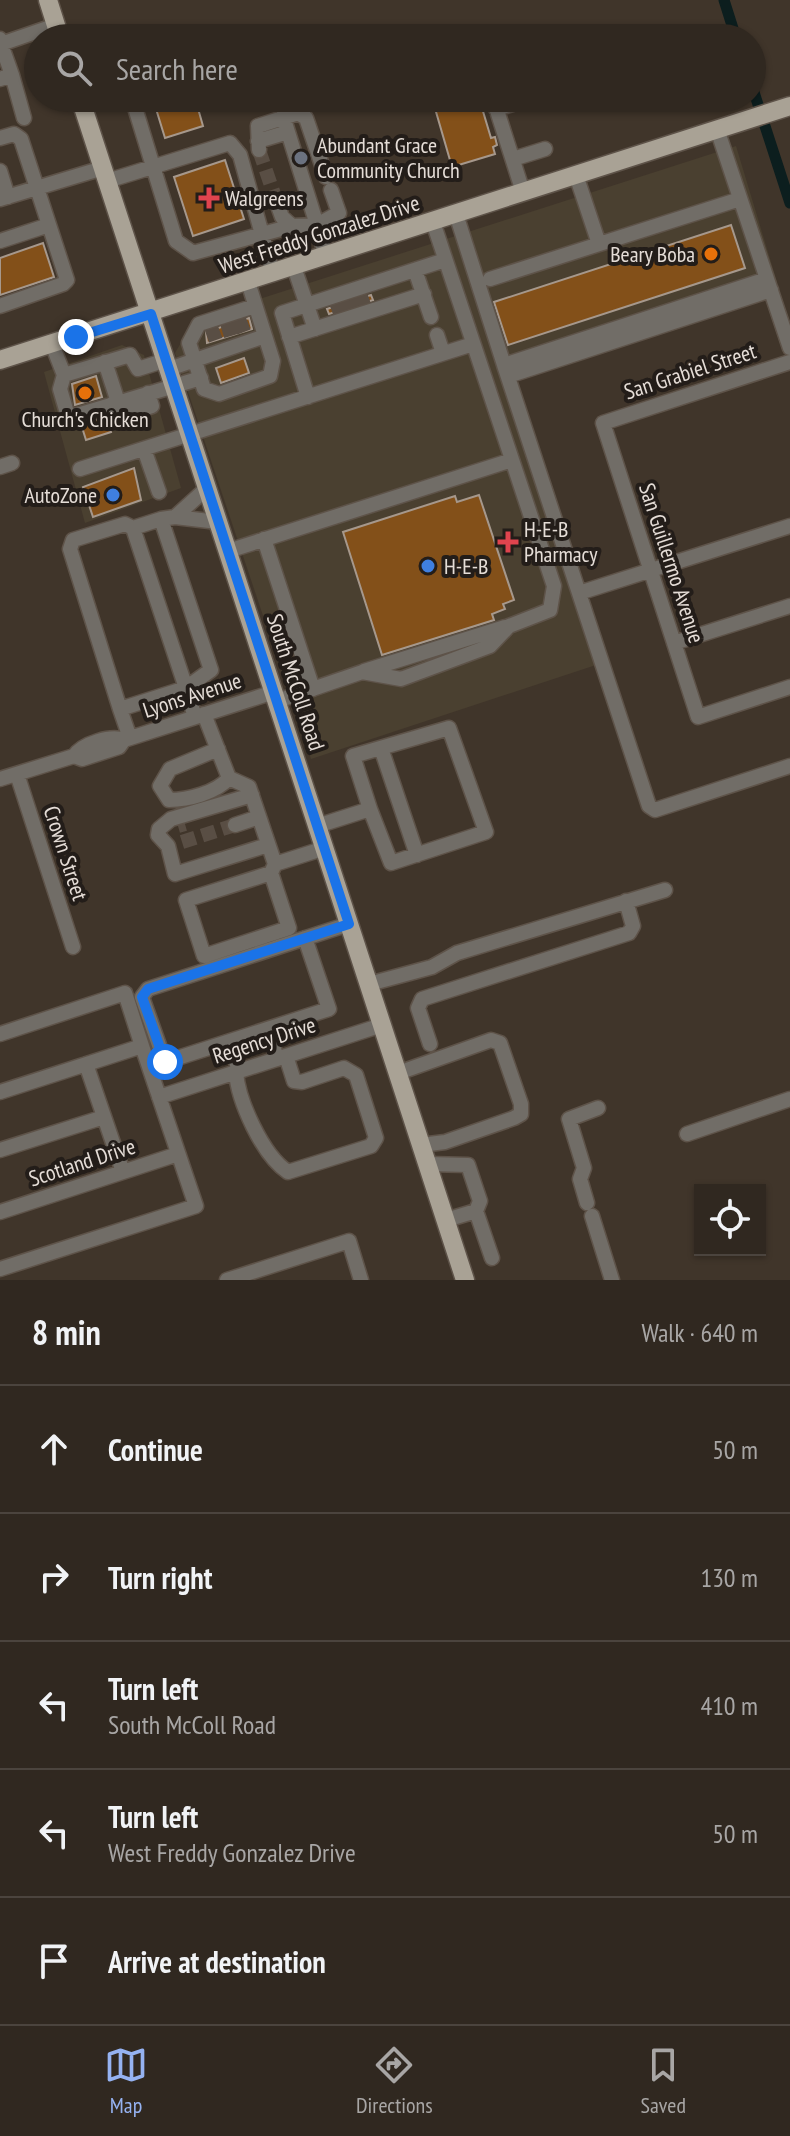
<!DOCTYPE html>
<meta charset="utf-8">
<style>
body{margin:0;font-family:"PT Sans Narrow",sans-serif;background:#3c342d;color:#f1f3f6}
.controls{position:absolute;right:24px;bottom:24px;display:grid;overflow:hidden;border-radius:0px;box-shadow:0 2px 6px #0004}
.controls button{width:72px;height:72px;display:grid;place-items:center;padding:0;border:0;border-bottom:2px solid #4b443e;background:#302820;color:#f1f3f6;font:40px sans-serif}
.stop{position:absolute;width:24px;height:24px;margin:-18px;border:6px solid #1a73e8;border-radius:50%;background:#fff}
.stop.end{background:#1a73e8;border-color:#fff;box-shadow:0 2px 8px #0008}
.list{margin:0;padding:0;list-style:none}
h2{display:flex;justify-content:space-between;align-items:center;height:104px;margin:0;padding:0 32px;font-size:34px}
h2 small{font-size:26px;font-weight:400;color:#a8a6a5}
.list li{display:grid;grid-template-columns:52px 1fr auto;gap:24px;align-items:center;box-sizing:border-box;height:128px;padding:0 32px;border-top:2px solid #4b443e}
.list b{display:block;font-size:30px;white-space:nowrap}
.list p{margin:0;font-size:26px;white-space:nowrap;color:#a8a6a5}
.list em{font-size:26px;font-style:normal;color:#a8a6a5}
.icon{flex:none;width:44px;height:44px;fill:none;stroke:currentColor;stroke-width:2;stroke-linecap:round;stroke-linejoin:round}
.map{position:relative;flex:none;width:790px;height:1280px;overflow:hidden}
.search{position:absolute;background:#302820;box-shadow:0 2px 6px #0004;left:24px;right:24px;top:24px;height:88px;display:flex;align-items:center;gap:20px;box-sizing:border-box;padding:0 28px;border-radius:44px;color:#a8a6a5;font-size:30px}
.sheet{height:744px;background:#302820}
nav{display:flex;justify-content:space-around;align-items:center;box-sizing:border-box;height:112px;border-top:2px solid #4b443e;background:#302820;font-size:22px;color:#a8a6a5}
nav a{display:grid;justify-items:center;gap:4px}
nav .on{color:#95b2f1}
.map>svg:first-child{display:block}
.commercial{fill:#4a4030}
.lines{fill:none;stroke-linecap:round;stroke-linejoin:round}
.canal{stroke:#0c1e1e;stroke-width:11}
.building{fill:#835019;stroke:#a6988c;stroke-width:2}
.minor-tunnel{stroke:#594e44;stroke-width:14;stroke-dasharray:14 7;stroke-linecap:butt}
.minor-casing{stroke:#5e5349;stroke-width:17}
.major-casing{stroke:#5e5349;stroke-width:21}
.minor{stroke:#716d67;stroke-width:14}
.major{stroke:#a9a295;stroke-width:18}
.route{stroke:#1a73e8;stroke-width:10}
.worship-dot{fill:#6b7280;stroke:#231d19;stroke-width:3}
.health-dot{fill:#e0444e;stroke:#231d19;stroke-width:3}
.food-dot{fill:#e8710a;stroke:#231d19;stroke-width:3}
.shop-dot{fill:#3f7fe0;stroke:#231d19;stroke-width:3}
.labels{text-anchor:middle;stroke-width:8;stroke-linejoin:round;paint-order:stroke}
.poi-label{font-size:22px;fill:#e5ddd7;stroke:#231d19;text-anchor:start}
.street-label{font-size:22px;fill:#e5ddd7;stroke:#231d19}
</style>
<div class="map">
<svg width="790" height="1280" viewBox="0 0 790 1280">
<rect width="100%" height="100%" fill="#40352a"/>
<!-- commercial -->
<path class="commercial" d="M 736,146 L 777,282 L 500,371 L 596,665 L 311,759 L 175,353 L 194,320 Z
M 122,345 L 144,355 L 181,488 L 85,523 L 44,372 Z"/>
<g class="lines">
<!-- canal -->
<path class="canal" d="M 724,0 L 736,38
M 752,86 L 790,203"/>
</g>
<!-- building -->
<path class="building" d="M 195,98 L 203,126 L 165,138 L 153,99 Z
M 432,98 L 479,98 L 491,138 L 495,137 L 497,145 L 493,147 L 495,154 L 452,167 Z
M 225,160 L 244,219 L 193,236 L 174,177 Z
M 731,225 L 745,268 L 508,345 L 494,302 Z
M 43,243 L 54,277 L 0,295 L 0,258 Z
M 371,295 L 373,300 L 329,314 L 327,309 Z
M 249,318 L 252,329 L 207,343 L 206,332 Z
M 244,358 L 249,373 L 221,383 L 216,368 Z
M 96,376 L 102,397 L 75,405 L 72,384 Z
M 106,417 L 111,432 L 86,440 L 81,424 Z
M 134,468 L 141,500 L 93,517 L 83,487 Z
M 479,495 L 514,600 L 503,604 L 505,609 L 492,614 L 494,620 L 382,655 L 343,532 L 455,496 L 457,502 Z"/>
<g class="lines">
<!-- minor-tunnel -->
<path class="minor-tunnel" d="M 259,150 L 277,203
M 360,294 L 364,305
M 348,298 L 352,309
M 336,302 L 340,313
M 239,319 L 244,332
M 227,323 L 231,336
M 211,327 L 216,341
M 178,826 L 185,824
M 182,842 L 235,825"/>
<defs>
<path id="minor" d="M 0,39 L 1,44 L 56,25
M 12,75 L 24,118
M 0,79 L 12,75 L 1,44
M 132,98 L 176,241 L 193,253 L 292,226 L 317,225 L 283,116
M 493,98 L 523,192
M 83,106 L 108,98
M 496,109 L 529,99
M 717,129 L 790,348
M 0,138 L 14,134 L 21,139 L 67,280 L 63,284 L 0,306
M 258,141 L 288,132
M 259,150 L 258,126 L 298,113 L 306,118 L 326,177
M 513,159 L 545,149
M 0,171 L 8,197
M 576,175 L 599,244
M 107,181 L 230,143 L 240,155 L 273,274
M 0,199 L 103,168
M 277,203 L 282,217 L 292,226
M 456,214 L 504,365 L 767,279
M 0,241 L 49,225
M 326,257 L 317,225 L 339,213 L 331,190
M 294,267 L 315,329
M 415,270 L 431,317
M 490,279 L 740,199
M 248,282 L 273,361 L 270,376 L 219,394 L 204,389 L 189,343 L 199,324 L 255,306
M 437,335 L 443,353
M 289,337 L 424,294
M 52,344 L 64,375
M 166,360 L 138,369 L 130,355 L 64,375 L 60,389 L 67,413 L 74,416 L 201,378
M 105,362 L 118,402
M 790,362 L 603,423 L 698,717 L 790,687
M 504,365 L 649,806 L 655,810 L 790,766
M 169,369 L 265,336
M 508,376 L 771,290
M 308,397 L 282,313 L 445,260
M 112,404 L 116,417 L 152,406 L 148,393
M 144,449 L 159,492
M 0,467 L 12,463
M 80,469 L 473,344
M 175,517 L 207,488
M 264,539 L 313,689
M 228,551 L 512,460
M 579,593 L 790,526
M 674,643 L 790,606
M 364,671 L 505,627
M 277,701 L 362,672 L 401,679 L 490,646 L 509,626 L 550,610 L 554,586 L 433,222
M 120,709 L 70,549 L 73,540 L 125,524 L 133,528 L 161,519
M 204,714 L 229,778
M 195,717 L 186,688 L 211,670 L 161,519 L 175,517 L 218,522
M 130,738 L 120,709 L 186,688 L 133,528
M 381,748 L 417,855
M 218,749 L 170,769 L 160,786 L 169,800 C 188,800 216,793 229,778
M 74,756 L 82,759 L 119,747 L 124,740 L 274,692
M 17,774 L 73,947
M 229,778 L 249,787 L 275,864 L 325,848
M 0,779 L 74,756 C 83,743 111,735 124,740
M 252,795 L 171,819 L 159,829 L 158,835 L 168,846 L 175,874 L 268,845
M 235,825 L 259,817
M 317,826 L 370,809 L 391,863 L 486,832 L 449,728 L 353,756 L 370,809
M 271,873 L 186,900 L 204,956 L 289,928 L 271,873 L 275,864
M 305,938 L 329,1009 L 165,1062 L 142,997 L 148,989 L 349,924
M 369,984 L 432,967 L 457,953 L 665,890
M 268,1029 L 277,1059
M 0,1034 L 125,993 L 142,1046
M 230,1042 L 239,1071
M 430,1044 L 418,1008 L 422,999 L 629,933 L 633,926 L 626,901
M 86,1064 L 123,1172
M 236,1072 C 238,1101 263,1156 288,1172 L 371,1146 L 376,1138 L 356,1075 L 344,1068 L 302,1082 L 294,1081 L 286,1056
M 398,1073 L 491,1040 L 500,1043 L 521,1104 L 521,1114 L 514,1118 L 445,1142 L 421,1145
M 0,1092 L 142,1046 L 196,1206 L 0,1269
M 159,1097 L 382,1025
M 687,1134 L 790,1099
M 0,1150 L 104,1117
M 428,1164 L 468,1165 L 480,1201 L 476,1211 L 492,1258
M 587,1203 L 580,1179 L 584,1168 L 569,1119 L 598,1108
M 0,1212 L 178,1154
M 592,1216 L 612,1280
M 446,1220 L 476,1211
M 227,1280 L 349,1241 L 361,1280"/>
<path id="major" d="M 48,0 L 60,38
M 80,98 L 465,1280
M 0,360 L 790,106"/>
</defs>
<!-- minor casing -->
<use href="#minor" class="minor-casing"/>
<!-- major casing -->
<use href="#major" class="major-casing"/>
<!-- minor -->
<use href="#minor" class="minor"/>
<!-- major -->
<use href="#major" class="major"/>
</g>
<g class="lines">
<!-- route -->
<path class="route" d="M 76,337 L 151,314 L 349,924 L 148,989 L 142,997 L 165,1062"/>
</g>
<!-- markers -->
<circle class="worship-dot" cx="301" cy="158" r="8"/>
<g class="health-dot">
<path d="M205 186h8v8h8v8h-8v8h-8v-8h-8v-8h8z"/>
<path d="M504 530h8v8h8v8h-8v8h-8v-8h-8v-8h8z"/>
</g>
<g class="food-dot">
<circle cx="711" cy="254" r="8"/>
<circle cx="85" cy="393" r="8"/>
</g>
<g class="shop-dot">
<circle cx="113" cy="495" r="8"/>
<circle cx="428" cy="566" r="8"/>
</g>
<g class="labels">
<!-- poi labels -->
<g class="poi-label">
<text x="317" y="153">Abundant Grace<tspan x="317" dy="25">Community Church</tspan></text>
<text x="225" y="206">Walgreens</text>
<text x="695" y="262" text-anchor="end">Beary Boba</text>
<text x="85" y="427" text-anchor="middle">Church's Chicken</text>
<text x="97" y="503" text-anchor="end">AutoZone</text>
<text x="524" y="537">H-E-B<tspan x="524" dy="25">Pharmacy</tspan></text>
<text x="444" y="574">H-E-B</text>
</g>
<!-- street labels -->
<g class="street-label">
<text transform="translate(319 234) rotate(-18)" y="8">West Freddy Gonzalez Drive</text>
<text transform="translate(690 371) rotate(-18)" y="8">San Grabiel Street</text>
<text transform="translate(672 563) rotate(72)" y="8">San Guillermo Avenue</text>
<text transform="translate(296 682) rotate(72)" y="8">South McColl Road</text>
<text transform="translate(192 695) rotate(-18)" y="8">Lyons Avenue</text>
<text transform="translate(66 853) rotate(72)" y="8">Crown Street</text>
<text transform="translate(264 1040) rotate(-18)" y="8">Regency Drive</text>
<text transform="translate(82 1162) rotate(-18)" y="8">Scotland Drive</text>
</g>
</g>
</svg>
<div class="controls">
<button><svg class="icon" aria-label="locate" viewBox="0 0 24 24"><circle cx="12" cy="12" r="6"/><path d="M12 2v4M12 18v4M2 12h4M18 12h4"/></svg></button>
</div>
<div class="stop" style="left:165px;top:1062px"></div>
<div class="stop end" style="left:76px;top:337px"></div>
<div class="search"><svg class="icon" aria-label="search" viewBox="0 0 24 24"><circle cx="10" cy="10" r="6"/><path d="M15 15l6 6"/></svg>Search here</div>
</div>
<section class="sheet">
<h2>8 min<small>Walk · 640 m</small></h2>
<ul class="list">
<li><svg class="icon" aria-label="ahead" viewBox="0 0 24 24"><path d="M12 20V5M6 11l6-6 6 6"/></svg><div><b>Continue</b></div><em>50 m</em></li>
<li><svg class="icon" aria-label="right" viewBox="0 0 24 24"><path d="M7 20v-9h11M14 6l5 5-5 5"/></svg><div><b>Turn right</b></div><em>130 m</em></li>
<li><svg class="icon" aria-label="left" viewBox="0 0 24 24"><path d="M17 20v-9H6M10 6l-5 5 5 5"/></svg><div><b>Turn left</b><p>South McColl Road</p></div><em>410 m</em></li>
<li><svg class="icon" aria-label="left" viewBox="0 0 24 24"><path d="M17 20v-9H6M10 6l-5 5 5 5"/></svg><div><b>Turn left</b><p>West Freddy Gonzalez Drive</p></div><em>50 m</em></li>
<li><svg class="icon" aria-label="arrive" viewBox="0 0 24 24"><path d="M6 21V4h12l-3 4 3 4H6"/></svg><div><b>Arrive at destination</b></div></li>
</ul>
</section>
<nav>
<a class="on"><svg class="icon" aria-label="map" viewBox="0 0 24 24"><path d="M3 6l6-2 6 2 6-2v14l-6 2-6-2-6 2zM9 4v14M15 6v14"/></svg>Map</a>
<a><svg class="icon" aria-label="directions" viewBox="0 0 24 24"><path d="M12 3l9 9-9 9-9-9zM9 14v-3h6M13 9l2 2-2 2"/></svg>Directions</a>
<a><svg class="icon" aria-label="saved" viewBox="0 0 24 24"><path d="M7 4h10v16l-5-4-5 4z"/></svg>Saved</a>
</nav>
